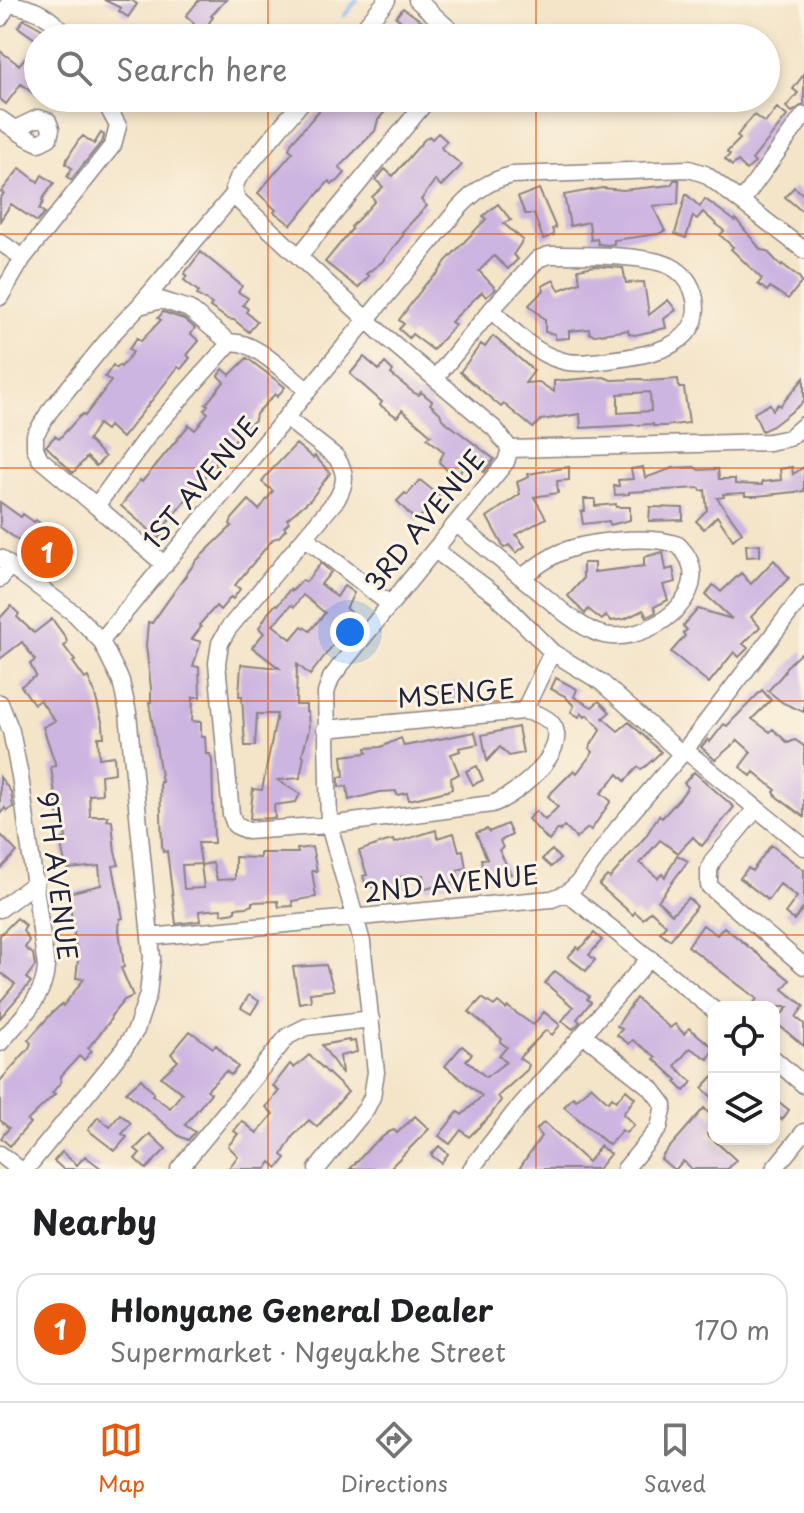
<!DOCTYPE html>
<meta charset="utf-8">
<style>
body{margin:0;font-family:"Playpen Sans",sans-serif;background:#f2f2f2;color:#202124}
.controls{position:absolute;right:24px;bottom:24px;display:grid;overflow:hidden;border-radius:16px;box-shadow:0 4px 12px #0003}
.controls button{width:72px;height:72px;display:grid;place-items:center;padding:0;border:0;border-bottom:2px solid #e0e0e0;background:#fff;color:#202124;font:40px sans-serif}
.you{position:absolute;left:350px;top:632px;width:28px;height:28px;margin:-20px;border:6px solid #fff;border-radius:50%;background:#1a73e8;box-shadow:0 0 0 12px #1a73e833}
.badge{display:grid;place-items:center;width:52px;height:52px;border-radius:50%;background:#ea580c;color:#fff;font-size:26px;font-weight:700}
.pin{position:absolute;translate:-50% -50%;border:4px solid #fff;box-shadow:0 2px 8px #0006}
.list{margin:0;padding:0;list-style:none}
h2{display:flex;justify-content:space-between;align-items:center;height:104px;margin:0;padding:0 32px;font-size:34px}
h2 small{font-size:26px;font-weight:400;color:#757577}
.list li{display:grid;grid-template-columns:52px 1fr auto;gap:24px;align-items:center;box-sizing:border-box;height:112px;margin:0 16px 16px;padding:0 16px;border:2px solid #e0e0e0;border-radius:24px}
.list b{display:block;font-size:30px;white-space:nowrap}
.list p{margin:0;font-size:26px;white-space:nowrap;color:#757577}
.list em{font-size:26px;font-style:normal;color:#757577}
.icon{flex:none;width:44px;height:44px;fill:none;stroke:currentColor;stroke-width:2;stroke-linecap:round;stroke-linejoin:round}
.map{position:relative;flex:none;width:804px;height:1169px;overflow:hidden}
.search{position:absolute;background:#fff;box-shadow:0 4px 12px #0003;left:24px;right:24px;top:24px;height:88px;display:flex;align-items:center;gap:20px;box-sizing:border-box;padding:0 28px;border-radius:44px;color:#757577;font-size:30px}
.sheet{height:232px;background:#fff}
nav{display:flex;justify-content:space-around;align-items:center;box-sizing:border-box;height:112px;border-top:2px solid #e0e0e0;background:#fff;font-size:22px;color:#757577}
nav a{display:grid;justify-items:center;gap:4px}
nav .on{color:#ea580c}
.map>svg:first-child{display:block}
.lines{fill:none;stroke-linecap:round;stroke-linejoin:round}
.stream{stroke:#85b8f2;stroke-width:4}
.building{fill:#cdb5e1;fill-rule:evenodd}
.minor-casing{stroke:#8b8382;stroke-width:19}
.minor{stroke:#fff;stroke-width:16}
.grid{fill:none;stroke:#de560e;stroke-width:2;stroke-opacity:0.55}
.labels{text-anchor:middle;stroke-width:6;stroke-linejoin:round;paint-order:stroke}
.street-label{font-size:26px;fill:#22223b;stroke:#fcf5e5}
</style>
<div class="map">
<svg width="804" height="1169" viewBox="0 0 804 1169">
<rect width="100%" height="100%" fill="#fcf5e5"/>
<filter id="ink" filterUnits="userSpaceOnUse"><feTurbulence type="fractalNoise" baseFrequency=".0125" numOctaves="2"/><feDisplacementMap in="SourceGraphic" scale="16" xChannelSelector="R" yChannelSelector="G"/><feConvolveMatrix kernelMatrix="1 2 1 2 8 2 1 2 1" color-interpolation-filters="sRGB"/></filter>
<filter id="wash" filterUnits="userSpaceOnUse"><feTurbulence type="fractalNoise" baseFrequency=".006" numOctaves="4" result="noise"/><feDisplacementMap in="SourceGraphic" scale="32" xChannelSelector="R" yChannelSelector="G"/><feGaussianBlur stdDeviation="1.8" result="paint"/><feColorMatrix in="noise" values="0 0 0 0 0 0 0 0 0 0 0 0 0 0 0 0 0 1.4 0 .05"/><feComposite in="paint" operator="in"/></filter>
<g filter="url(#wash)">
<rect width="100%" height="100%" fill="#f4e4c8"/>
<g class="lines">
<!-- stream -->
<path class="stream" d="M 344,16 L 357,0"/>
</g>
<g id="blocks">
<!-- building -->
<path class="building" d="M 104,0 L 131,0 L 137,4 L 128,17 L 119,11 L 121,8 Z
M 199,0 L 226,0 L 211,16 L 213,17 L 199,38 L 186,38 L 194,23 L 186,16 Z
M 403,8 L 426,24 L 425,26 L 438,38 L 424,38 L 412,29 L 403,38 L 384,38 L 400,20 L 396,17 Z
M 24,19 L 45,31 L 38,41 L 18,27 Z
M 38,43 L 38,97 L 21,84 L 6,104 L 0,99 L 0,51 L 19,65 Z
M 804,74 L 804,104 L 792,112 L 786,107 L 798,93 L 793,89 Z
M 330,98 L 356,98 L 371,109 L 380,98 L 396,98 L 378,120 L 375,131 L 339,167 L 345,173 L 338,181 L 332,184 L 329,181 L 291,225 L 274,212 L 276,210 L 258,193 L 293,152 L 289,149 L 291,143 Z
M 777,108 L 787,116 L 752,160 L 755,163 L 746,170 L 738,161 L 732,166 L 725,159 L 730,155 L 727,152 L 740,139 L 737,136 L 743,128 L 754,115 L 765,123 Z
M 101,133 L 104,135 L 103,140 L 71,180 L 67,177 L 72,168 L 66,164 L 67,159 L 78,141 L 83,136 L 94,144 Z
M 438,133 L 447,141 L 441,147 L 443,150 L 462,165 L 441,186 L 435,180 L 421,200 L 427,206 L 402,232 L 404,234 L 382,262 L 366,274 L 369,276 L 358,288 L 325,262 L 352,229 L 351,227 L 375,201 L 372,197 L 383,187 L 376,180 L 385,169 L 393,176 L 424,140 L 429,136 L 432,139 Z
M 20,168 L 38,182 L 42,175 L 54,183 L 42,200 L 44,201 L 39,209 L 45,213 L 37,222 L 11,204 L 0,221 L 0,199 L 4,193 L 1,192 Z
M 674,180 L 679,180 L 678,204 L 653,206 L 665,231 L 658,234 L 614,240 L 614,244 L 608,245 L 598,244 L 597,239 L 591,240 L 589,222 L 570,226 L 564,195 L 602,188 L 623,190 L 671,185 Z
M 794,187 L 804,195 L 804,213 L 785,197 Z
M 539,189 L 556,228 L 552,229 L 554,235 L 543,239 L 534,214 L 525,214 L 518,197 Z
M 686,194 L 700,207 L 705,199 L 735,221 L 736,219 L 761,250 L 767,251 L 781,266 L 782,264 L 799,277 L 802,282 L 788,299 L 770,287 L 767,291 L 758,284 L 762,279 L 731,249 L 733,247 L 720,235 L 724,231 L 703,212 L 697,219 L 693,216 L 686,238 L 675,234 Z
M 498,204 L 511,220 L 503,223 L 523,240 L 513,255 L 518,259 L 508,269 L 494,256 L 479,271 L 496,289 L 486,297 L 482,292 L 462,311 L 451,322 L 455,325 L 433,350 L 412,334 L 409,338 L 399,329 L 404,324 L 399,320 L 425,285 L 439,272 L 446,261 L 486,219 L 483,216 Z
M 201,252 L 242,286 L 238,292 L 248,298 L 243,305 L 248,309 L 246,312 L 257,321 L 249,332 L 234,320 L 228,319 L 210,307 L 212,304 L 197,295 L 199,292 L 184,280 L 187,276 L 184,274 Z
M 595,266 L 623,268 L 626,283 L 644,282 L 649,315 L 668,300 L 676,310 L 664,319 L 666,328 L 635,335 L 629,334 L 628,330 L 595,335 L 590,334 L 589,329 L 569,331 L 569,338 L 555,339 L 555,334 L 545,332 L 545,320 L 529,305 L 544,290 L 542,286 L 554,280 L 559,290 L 580,282 L 578,269 Z
M 163,312 L 184,319 L 195,328 L 191,334 L 199,341 L 187,355 L 190,358 L 181,369 L 178,367 L 122,438 L 109,426 L 106,430 L 98,424 L 88,440 L 105,457 L 96,466 L 87,457 L 73,473 L 46,446 L 55,436 L 59,439 L 79,417 L 83,414 L 85,416 L 111,381 L 105,377 L 113,365 L 116,368 L 119,365 L 121,367 L 133,352 L 129,349 L 137,338 L 141,341 L 161,320 L 158,318 Z
M 493,336 L 534,371 L 525,383 L 539,382 L 554,392 L 554,381 L 604,377 L 611,380 L 641,379 L 647,381 L 678,379 L 679,388 L 684,388 L 689,423 L 665,426 L 653,426 L 653,424 L 581,428 L 580,414 L 541,420 L 533,428 L 504,404 L 501,407 L 460,372 L 481,344 L 485,347 ZM 650,392 L 651,411 L 618,413 L 618,394 Z
M 364,357 L 379,370 L 385,363 L 393,371 L 391,374 L 414,393 L 419,395 L 421,392 L 432,401 L 430,404 L 440,413 L 442,419 L 494,459 L 484,472 L 470,460 L 455,478 L 439,462 L 444,452 L 427,438 L 431,435 L 402,410 L 397,417 L 384,408 L 380,405 L 382,402 L 350,374 Z
M 247,358 L 285,387 L 277,397 L 275,394 L 256,414 L 255,420 L 242,431 L 163,528 L 165,530 L 159,538 L 121,506 L 140,480 L 142,482 L 189,425 L 195,430 L 208,413 L 204,410 L 208,405 L 206,404 L 224,382 L 218,376 L 223,369 L 230,375 Z
M 804,378 L 804,400 L 800,405 L 773,426 L 762,431 L 754,413 L 770,404 L 773,410 L 778,404 L 780,406 Z
M 296,444 L 313,458 L 315,456 L 330,473 L 311,499 L 287,519 L 289,522 L 284,527 L 286,529 L 279,537 L 273,539 L 235,585 L 240,589 L 233,599 L 231,597 L 220,610 L 216,606 L 199,625 L 201,627 L 192,639 L 201,642 L 193,666 L 199,667 L 200,697 L 193,697 L 192,721 L 201,722 L 201,737 L 205,737 L 206,754 L 210,754 L 212,760 L 214,843 L 198,843 L 201,864 L 182,865 L 184,889 L 204,888 L 201,865 L 213,863 L 217,880 L 235,879 L 235,857 L 260,858 L 260,853 L 298,853 L 297,849 L 312,847 L 317,871 L 312,871 L 316,897 L 292,901 L 293,906 L 279,907 L 278,901 L 252,902 L 252,905 L 247,907 L 235,908 L 235,912 L 222,914 L 221,909 L 199,911 L 200,921 L 176,924 L 167,851 L 163,852 L 162,846 L 160,782 L 162,782 L 149,702 L 151,702 L 151,688 L 146,646 L 148,622 L 152,623 L 196,561 L 232,526 L 230,524 L 232,519 L 249,500 L 259,510 L 273,491 L 262,482 L 265,477 Z
M 569,467 L 569,480 L 557,481 L 558,493 L 534,497 L 546,518 L 516,535 L 525,546 L 516,553 L 509,545 L 504,548 L 487,517 L 520,494 L 517,482 L 529,477 L 528,474 Z
M 643,467 L 645,478 L 673,468 L 694,467 L 699,470 L 718,469 L 719,479 L 735,479 L 735,484 L 762,485 L 762,482 L 781,480 L 780,469 L 792,467 L 793,474 L 804,467 L 804,491 L 757,496 L 745,496 L 745,493 L 723,494 L 724,497 L 717,498 L 742,532 L 733,540 L 717,516 L 704,529 L 696,521 L 707,510 L 705,490 L 701,491 L 700,488 L 629,492 L 629,494 L 615,495 L 614,486 L 619,486 L 618,480 L 633,479 L 631,469 Z
M 420,480 L 441,497 L 416,521 L 397,501 L 405,493 L 407,495 Z
M 584,499 L 595,499 L 595,506 L 616,504 L 616,507 L 630,507 L 630,520 L 610,525 L 609,521 L 583,524 L 581,512 L 585,511 Z
M 0,502 L 21,517 L 23,514 L 34,522 L 36,520 L 54,535 L 50,540 L 66,551 L 51,573 L 28,556 L 30,553 L 21,547 L 23,544 L 0,527 Z
M 650,507 L 683,508 L 683,520 L 649,521 Z
M 760,544 L 760,556 L 747,557 L 746,545 Z
M 663,552 L 666,570 L 673,568 L 676,582 L 663,585 L 668,600 L 654,607 L 656,612 L 647,617 L 643,610 L 625,619 L 611,621 L 606,616 L 602,620 L 588,609 L 585,614 L 568,596 L 583,579 L 583,563 L 594,563 L 594,572 L 644,566 L 644,557 Z
M 774,560 L 789,578 L 751,617 L 760,627 L 743,644 L 748,648 L 739,657 L 734,652 L 709,683 L 671,652 L 685,636 L 683,633 L 687,630 L 683,626 L 698,609 L 732,619 L 706,595 L 713,585 L 721,592 L 741,573 L 751,584 Z
M 321,563 L 331,572 L 321,584 L 337,597 L 344,586 L 354,593 L 346,609 L 351,612 L 337,629 L 342,633 L 310,675 L 297,664 L 296,705 L 306,705 L 306,712 L 308,712 L 309,730 L 302,755 L 304,756 L 300,778 L 277,780 L 300,794 L 296,802 L 274,805 L 275,818 L 250,819 L 253,789 L 262,790 L 277,714 L 257,714 L 255,746 L 245,746 L 242,696 L 239,696 L 241,664 L 279,668 L 252,647 L 264,633 L 259,628 L 268,613 L 276,604 L 278,605 L 290,589 L 292,591 L 303,580 L 306,582 ZM 303,595 L 325,613 L 310,631 L 302,626 L 291,639 L 273,625 L 291,605 L 294,607 Z
M 11,606 L 19,614 L 17,617 L 34,633 L 52,619 L 66,638 L 67,644 L 64,646 L 75,661 L 73,662 L 85,679 L 88,677 L 94,691 L 103,725 L 104,737 L 98,737 L 99,758 L 114,756 L 115,773 L 101,775 L 102,794 L 89,795 L 90,816 L 108,816 L 107,820 L 112,821 L 115,852 L 119,865 L 113,866 L 123,918 L 120,919 L 119,930 L 124,967 L 121,968 L 133,996 L 124,1000 L 111,1016 L 110,1021 L 88,1048 L 92,1051 L 84,1060 L 79,1056 L 61,1076 L 60,1083 L 52,1093 L 55,1094 L 27,1121 L 30,1123 L 10,1146 L 1,1138 L 9,1128 L 0,1120 L 0,1081 L 29,1048 L 31,1043 L 28,1040 L 51,1014 L 62,1004 L 63,1006 L 84,979 L 76,978 L 78,960 L 68,893 L 101,885 L 99,866 L 68,869 L 65,864 L 61,845 L 62,839 L 66,838 L 62,814 L 58,815 L 51,767 L 56,766 L 43,727 L 55,721 L 40,700 L 34,704 L 21,686 L 36,676 L 30,664 L 35,660 L 22,642 L 0,659 L 0,618 Z
M 804,650 L 804,712 L 783,703 L 768,691 L 784,673 L 786,667 Z
M 556,678 L 577,689 L 574,697 L 592,707 L 599,701 L 610,712 L 603,718 L 618,731 L 629,722 L 661,752 L 646,766 L 641,769 L 638,767 L 625,781 L 618,774 L 601,793 L 611,801 L 591,830 L 588,828 L 576,838 L 564,826 L 560,831 L 558,829 L 549,841 L 528,819 L 536,811 L 545,820 L 558,807 L 548,796 L 574,770 L 577,773 L 593,752 L 589,748 L 601,729 L 587,715 L 585,717 L 581,713 L 579,717 L 571,712 L 574,706 L 565,696 L 551,689 Z
M 462,682 L 464,699 L 441,701 L 439,685 Z
M 762,690 L 771,700 L 752,719 L 770,732 L 773,729 L 788,743 L 795,740 L 804,746 L 804,817 L 777,797 L 774,792 L 776,790 L 754,772 L 751,776 L 740,767 L 751,752 L 738,740 L 715,760 L 701,747 L 708,739 L 710,742 L 724,724 L 727,726 Z
M 518,727 L 523,753 L 509,756 L 500,747 L 487,761 L 482,735 Z
M 475,732 L 478,744 L 459,748 L 460,751 L 451,754 L 459,774 L 451,778 L 452,789 L 447,791 L 409,800 L 407,793 L 397,795 L 396,791 L 380,792 L 349,800 L 347,786 L 339,787 L 339,777 L 344,776 L 342,756 L 367,753 L 366,748 L 381,747 L 401,738 L 404,746 Z
M 477,766 L 483,780 L 473,785 L 466,771 Z
M 694,772 L 734,807 L 702,846 L 693,837 L 678,853 L 660,840 L 640,863 L 658,878 L 662,874 L 665,877 L 677,855 L 688,861 L 658,901 L 672,914 L 688,898 L 697,906 L 670,940 L 660,932 L 666,925 L 651,911 L 643,919 L 635,912 L 633,915 L 599,885 L 607,876 L 610,878 L 646,836 L 659,815 L 662,818 L 679,799 L 688,787 L 684,783 Z
M 0,777 L 11,792 L 13,807 L 7,811 L 5,808 L 0,814 Z
M 507,824 L 512,835 L 500,841 L 503,848 L 499,850 L 511,874 L 497,878 L 496,873 L 484,875 L 481,859 L 487,859 L 476,833 L 487,829 L 489,832 Z
M 436,830 L 437,838 L 454,833 L 459,851 L 463,850 L 466,868 L 457,870 L 459,881 L 425,889 L 423,875 L 401,877 L 403,890 L 387,894 L 385,884 L 367,888 L 363,876 L 367,875 L 359,851 L 385,842 L 393,840 L 394,843 Z
M 0,834 L 17,852 L 0,869 Z
M 771,845 L 804,870 L 804,907 L 794,920 L 785,913 L 797,897 L 780,884 L 768,900 L 740,878 L 748,868 L 752,871 Z
M 552,850 L 560,859 L 551,867 L 542,859 Z
M 17,918 L 26,926 L 23,931 L 29,940 L 25,948 L 33,954 L 35,966 L 26,978 L 31,982 L 0,1018 L 0,1002 L 15,984 L 0,972 L 0,935 Z
M 703,925 L 717,935 L 724,927 L 790,980 L 783,989 L 804,1006 L 796,1017 L 804,1024 L 804,1046 L 775,1022 L 788,1007 L 750,1007 L 757,999 L 688,946 Z
M 594,933 L 602,940 L 589,955 L 595,960 L 586,971 L 568,957 L 577,947 L 579,949 L 584,945 Z
M 326,965 L 334,990 L 310,993 L 311,1001 L 299,1003 L 293,967 Z
M 555,971 L 589,996 L 587,999 L 591,1002 L 577,1019 L 580,1022 L 573,1029 L 562,1021 L 573,1007 L 545,983 Z
M 249,995 L 259,1001 L 251,1014 L 241,1008 Z
M 482,998 L 494,1006 L 498,1002 L 506,1009 L 508,1007 L 533,1025 L 544,1012 L 560,1025 L 552,1035 L 546,1030 L 519,1058 L 529,1065 L 527,1070 L 498,1096 L 501,1100 L 490,1116 L 469,1137 L 461,1130 L 450,1144 L 439,1136 L 458,1112 L 462,1115 L 482,1096 L 445,1066 L 462,1046 L 472,1054 L 466,1060 L 486,1077 L 506,1062 L 499,1056 L 507,1047 L 500,1042 L 502,1039 L 469,1012 Z
M 636,998 L 670,1028 L 675,1024 L 684,1034 L 689,1028 L 714,1048 L 708,1059 L 690,1048 L 675,1066 L 692,1082 L 684,1091 L 675,1082 L 677,1080 L 654,1059 L 656,1057 L 633,1040 L 629,1044 L 617,1035 L 622,1029 L 617,1026 Z
M 190,1031 L 213,1048 L 216,1045 L 238,1067 L 231,1075 L 226,1071 L 207,1090 L 211,1093 L 185,1125 L 195,1132 L 188,1140 L 179,1136 L 126,1092 L 141,1079 L 154,1093 L 152,1095 L 170,1108 L 182,1093 L 161,1077 L 178,1061 L 171,1054 Z
M 349,1040 L 349,1042 L 355,1041 L 357,1052 L 340,1056 L 342,1074 L 322,1045 Z
M 309,1055 L 348,1092 L 317,1127 L 309,1120 L 293,1136 L 282,1155 L 286,1158 L 278,1168 L 271,1162 L 266,1169 L 228,1169 L 238,1156 L 228,1146 L 238,1134 L 234,1131 L 242,1121 L 257,1133 L 273,1114 L 266,1107 L 279,1091 L 273,1086 L 290,1064 L 294,1068 Z
M 714,1075 L 714,1099 L 702,1088 Z
M 591,1086 L 608,1102 L 612,1097 L 616,1101 L 626,1090 L 635,1098 L 623,1114 L 634,1125 L 626,1133 L 622,1130 L 609,1145 L 564,1107 L 573,1097 L 576,1100 Z
M 779,1102 L 789,1110 L 782,1120 L 774,1114 Z
M 704,1108 L 714,1119 L 714,1126 L 707,1134 L 736,1160 L 728,1169 L 692,1169 L 683,1161 L 676,1169 L 673,1169 L 661,1159 L 663,1155 Z
M 120,1114 L 131,1123 L 122,1134 L 127,1137 L 115,1151 L 88,1130 L 98,1117 L 110,1127 Z
M 415,1116 L 429,1129 L 389,1169 L 350,1169 L 372,1145 L 389,1132 L 394,1130 L 397,1133 Z
M 544,1122 L 588,1162 L 600,1146 L 610,1154 L 598,1169 L 519,1169 L 541,1136 L 536,1130 Z
M 150,1134 L 166,1149 L 146,1169 L 135,1159 L 140,1153 L 135,1149 Z
M 439,1146 L 448,1154 L 441,1163 L 431,1155 Z
M 62,1152 L 77,1165 L 85,1156 L 102,1169 L 63,1169 L 54,1161 Z"/>
</g>
</g>
<g filter="url(#ink)">
<use href="#blocks" fill-opacity="0" stroke="#8b8382" stroke-width="2"/>
<g class="lines">
<defs>
<path id="minor" d="M 417,0 L 459,38
M 9,4 C 36,8 51,17 69,38
M 0,18 L 11,0
M 355,38 L 387,0
M 305,98 L 238,178 L 234,188 L 237,199 L 382,334 L 495,429 L 510,449
M 0,119 C 12,127 25,138 39,143 L 49,138 L 51,129 L 48,121 L 38,118 L 15,129
M 742,201 L 804,115
M 0,242 L 23,258
M 549,255 C 580,255 643,254 670,266 C 684,273 692,284 695,299 C 704,348 644,356 608,360 C 593,362 574,365 560,360 C 533,353 511,328 491,310 L 538,259 Z
M 299,256 L 429,98
M 0,297 L 23,258 L 113,145 L 118,126 L 103,98
M 140,305 L 235,193
M 436,377 L 491,310
M 286,418 L 336,457 C 347,473 346,483 337,499 L 228,629 L 220,643 L 217,663 L 231,814 L 235,825 L 248,831 L 329,825 L 492,804 C 526,792 598,724 524,711 L 325,729
M 510,449 L 769,442 L 789,438 L 804,425
M 96,506 L 40,459 L 35,448 L 35,435 L 49,412 L 115,331 L 139,306 L 161,300 L 189,309 L 230,343
M 457,524 L 566,614 C 580,624 594,635 611,636 C 656,640 722,587 678,545 C 651,534 586,541 559,553 C 546,559 534,568 522,577
M 305,537 L 389,604
M 435,550 L 496,595 L 552,652 L 601,682 L 682,754
M 0,558 L 75,614 L 101,641
M 165,565 L 96,506 L 149,434 L 230,343 C 253,338 290,377 308,391
M 0,579 L 10,565
M 0,703 L 11,731 L 20,776 L 46,967 C 45,998 18,1021 0,1043
M 524,711 L 552,652
M 685,750 L 804,847
M 756,809 L 713,860 L 709,870 L 709,886 L 804,966
M 567,893 L 714,1010
M 0,909 L 36,882
M 150,937 L 529,901 L 552,899 L 567,893 L 578,883 L 618,828 L 685,750 L 804,594
M 584,1035 L 651,1088 L 664,1105 L 659,1128 L 625,1169
M 774,1059 L 804,1085
M 0,1154 L 19,1169
M 26,1169 L 123,1050 L 136,1030 L 148,994 L 152,958 L 128,713 L 121,681 L 101,641 L 458,209 C 475,191 488,181 512,175 L 689,169 L 705,174 L 804,250
M 179,1169 L 288,1036 L 306,1027 L 371,1019
M 317,1169 L 366,1109 L 372,1097 L 376,1072 L 362,942 L 329,825 L 326,693 L 331,678 L 340,666 L 506,462 L 510,449
M 471,1169 L 514,1113 L 650,958
M 774,1169 L 804,1132"/>
</defs>
<!-- minor casing -->
<use href="#minor" class="minor-casing"/>
<!-- minor -->
<use href="#minor" class="minor"/>
</g>
</g>
<!-- grid -->
<path class="grid" d="M 268,0 L 268,38M 536,0 L 536,38M 268,98 L 268,1169M 536,98 L 536,1169M 0,234 L 804,234M 0,468 L 804,468M 0,701 L 804,701M 0,935 L 804,935"/>
<g class="labels">
<!-- street labels -->
<g class="street-label">
<text transform="translate(201 483) rotate(-50)" y="9">1ST AVENUE</text>
<text transform="translate(425 521) rotate(-51)" y="9">3RD AVENUE</text>
<text transform="translate(456 694) rotate(-5)" y="9">MSENGE</text>
<text transform="translate(57 876) rotate(83)" y="9">9TH AVENUE</text>
<text transform="translate(451 884) rotate(-6)" y="9">2ND AVENUE</text>
</g>
</g>
</svg>
<div class="controls">
<button><svg class="icon" aria-label="locate" viewBox="0 0 24 24"><circle cx="12" cy="12" r="6"/><path d="M12 2v4M12 18v4M2 12h4M18 12h4"/></svg></button>
<button><svg class="icon" aria-label="layers" viewBox="0 0 24 24"><path d="M12 4l9 5-9 5-9-5zM3 14l9 5 9-5"/></svg></button>
</div>
<div class="you"></div>
<div class="pin badge" style="left:47px;top:552px">1</div>
<div class="search"><svg class="icon" aria-label="search" viewBox="0 0 24 24"><circle cx="10" cy="10" r="6"/><path d="M15 15l6 6"/></svg>Search here</div>
</div>
<section class="sheet">
<h2>Nearby<small></small></h2>
<ul class="list">
<li><span class="badge">1</span><div><b>Hlonyane General Dealer</b><p>Supermarket · Ngeyakhe Street</p></div><em>170 m</em></li>
</ul>
</section>
<nav>
<a class="on"><svg class="icon" aria-label="map" viewBox="0 0 24 24"><path d="M3 6l6-2 6 2 6-2v14l-6 2-6-2-6 2zM9 4v14M15 6v14"/></svg>Map</a>
<a><svg class="icon" aria-label="directions" viewBox="0 0 24 24"><path d="M12 3l9 9-9 9-9-9zM9 14v-3h6M13 9l2 2-2 2"/></svg>Directions</a>
<a><svg class="icon" aria-label="saved" viewBox="0 0 24 24"><path d="M7 4h10v16l-5-4-5 4z"/></svg>Saved</a>
</nav>
